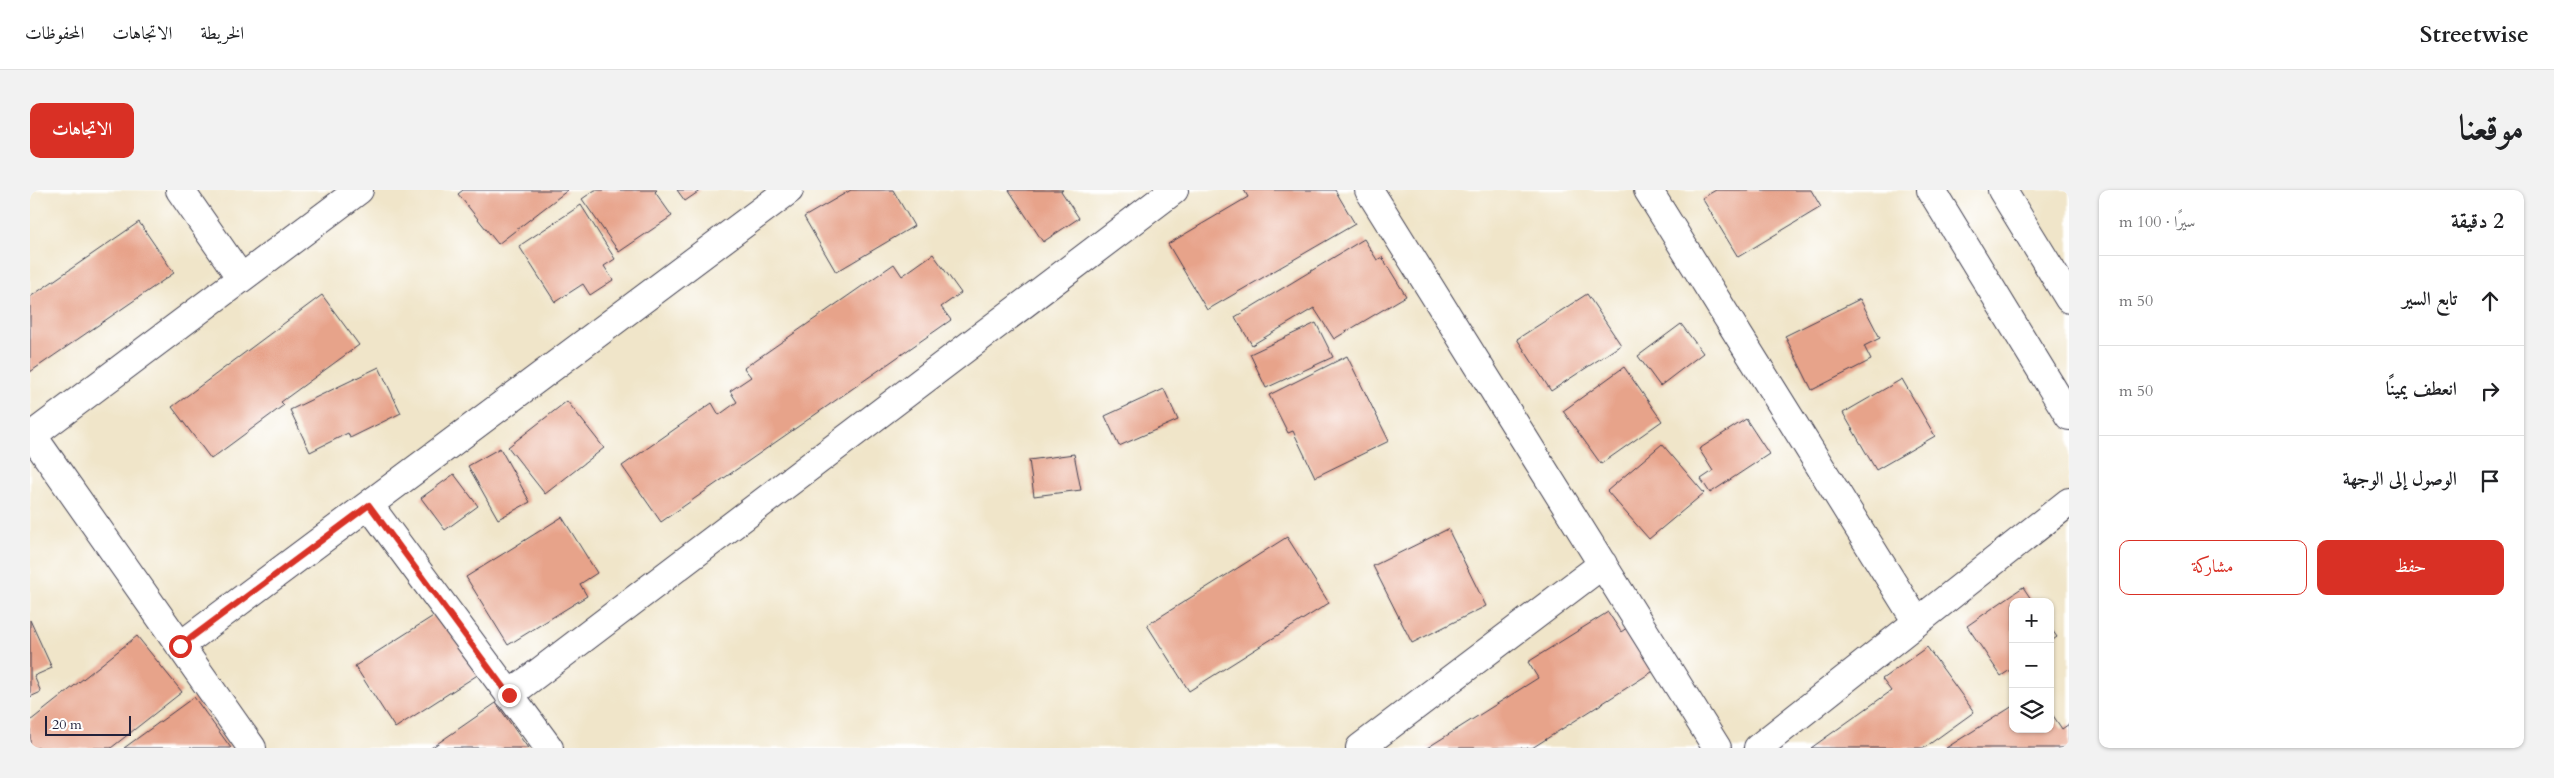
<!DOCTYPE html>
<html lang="ar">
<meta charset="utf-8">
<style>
body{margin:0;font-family:Cardo,Amiri,serif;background:#f2f2f2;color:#202124;direction:rtl}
.controls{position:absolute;right:15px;bottom:15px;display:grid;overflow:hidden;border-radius:10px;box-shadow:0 1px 4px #0004}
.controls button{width:45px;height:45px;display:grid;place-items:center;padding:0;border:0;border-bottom:1px solid #e0e0e0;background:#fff;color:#202124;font:25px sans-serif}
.scale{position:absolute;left:15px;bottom:12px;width:86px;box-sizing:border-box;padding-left:5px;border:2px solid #22223b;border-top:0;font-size:14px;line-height:18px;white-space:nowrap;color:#22223b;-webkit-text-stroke:4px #fff;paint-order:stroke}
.stop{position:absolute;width:15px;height:15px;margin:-11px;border:4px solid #d93025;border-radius:50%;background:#fff}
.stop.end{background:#d93025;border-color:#fff;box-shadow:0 1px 5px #0008}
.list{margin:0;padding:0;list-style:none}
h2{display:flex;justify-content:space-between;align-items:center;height:65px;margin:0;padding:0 20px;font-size:21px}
h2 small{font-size:16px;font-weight:400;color:#757577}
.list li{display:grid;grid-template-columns:32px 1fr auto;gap:15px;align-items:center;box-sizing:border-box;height:90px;padding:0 20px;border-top:1px solid #e0e0e0}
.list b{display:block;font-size:19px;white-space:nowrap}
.list em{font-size:16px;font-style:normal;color:#757577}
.actions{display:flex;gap:10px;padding:15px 20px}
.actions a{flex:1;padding:11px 0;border:1px solid #d93025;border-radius:10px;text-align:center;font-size:18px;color:#d93025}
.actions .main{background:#d93025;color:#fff}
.icon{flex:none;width:28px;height:28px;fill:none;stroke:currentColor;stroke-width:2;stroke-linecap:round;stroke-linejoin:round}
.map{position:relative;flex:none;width:2039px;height:558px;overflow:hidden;direction:ltr;border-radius:10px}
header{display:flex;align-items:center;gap:30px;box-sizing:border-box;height:70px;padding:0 25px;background:#fff;border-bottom:1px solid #e0e0e0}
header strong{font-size:24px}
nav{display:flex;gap:28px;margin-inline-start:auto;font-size:18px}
.intro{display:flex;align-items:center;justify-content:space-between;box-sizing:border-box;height:120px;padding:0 30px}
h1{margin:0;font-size:35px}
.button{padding:12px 22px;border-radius:10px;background:#d93025;color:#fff;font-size:18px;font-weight:700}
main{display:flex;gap:30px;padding:0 30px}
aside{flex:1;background:#fff;border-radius:10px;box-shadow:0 1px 4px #0004}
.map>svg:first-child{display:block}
.building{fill:#e7a38a}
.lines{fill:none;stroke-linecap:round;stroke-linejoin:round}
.street-casing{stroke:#413f50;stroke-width:30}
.street{stroke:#fff;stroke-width:28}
.route{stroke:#d93025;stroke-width:6}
</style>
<header>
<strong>Streetwise</strong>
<nav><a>الخريطة</a><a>الاتجاهات</a><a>المحفوظات</a></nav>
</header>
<div class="intro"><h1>موقعنا</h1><a class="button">الاتجاهات</a></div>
<main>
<aside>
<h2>2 دقيقة<small>سيرًا · 100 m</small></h2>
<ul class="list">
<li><svg class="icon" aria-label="ahead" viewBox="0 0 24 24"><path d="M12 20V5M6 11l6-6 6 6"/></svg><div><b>تابع السير</b></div><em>50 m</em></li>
<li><svg class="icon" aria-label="right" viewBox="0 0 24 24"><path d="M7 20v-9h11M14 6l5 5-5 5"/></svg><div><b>انعطف يمينًا</b></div><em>50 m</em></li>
<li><svg class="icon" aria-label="arrive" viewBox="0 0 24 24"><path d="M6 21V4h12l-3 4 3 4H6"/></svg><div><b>الوصول إلى الوجهة</b></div></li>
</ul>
<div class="actions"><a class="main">حفظ</a><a>مشاركة</a></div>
</aside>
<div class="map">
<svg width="2039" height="558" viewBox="0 0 2039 558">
<rect width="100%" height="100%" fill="#fff"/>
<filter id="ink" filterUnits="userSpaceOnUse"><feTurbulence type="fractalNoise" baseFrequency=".02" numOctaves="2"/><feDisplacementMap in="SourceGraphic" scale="10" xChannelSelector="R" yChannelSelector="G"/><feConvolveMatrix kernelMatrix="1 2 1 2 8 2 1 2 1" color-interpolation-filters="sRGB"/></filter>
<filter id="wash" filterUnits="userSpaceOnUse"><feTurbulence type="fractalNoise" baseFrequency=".0096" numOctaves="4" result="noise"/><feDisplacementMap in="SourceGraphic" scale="20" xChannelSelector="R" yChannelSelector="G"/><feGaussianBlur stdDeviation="1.12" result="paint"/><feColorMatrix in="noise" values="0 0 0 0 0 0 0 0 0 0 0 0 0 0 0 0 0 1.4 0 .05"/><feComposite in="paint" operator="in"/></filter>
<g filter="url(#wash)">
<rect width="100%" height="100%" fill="#f0e5c9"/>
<g id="blocks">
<!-- building -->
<path class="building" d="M 433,0 L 538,0 L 468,54 L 428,4 Z
M 565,0 L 627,0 L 625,2 L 642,26 L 589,62 L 552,9 Z
M 647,0 L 671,0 L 655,11 Z
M 821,0 L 863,0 L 884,36 L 806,82 L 774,27 Z
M 979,0 L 1033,0 L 1031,1 L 1049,28 L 1013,52 Z
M 1214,0 L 1305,0 L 1325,34 L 1177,120 L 1138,54 L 1218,7 Z
M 1686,0 L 1781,0 L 1791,17 L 1708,67 L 1672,8 Z
M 551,15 L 585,69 L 574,76 L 583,90 L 560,105 L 553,94 L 525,112 L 489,56 Z
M 109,32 L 144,83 L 0,182 L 0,107 Z
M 1334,49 L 1347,70 L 1352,67 L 1376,106 L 1304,149 L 1284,118 L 1222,155 L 1205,127 Z
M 903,64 L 931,103 L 911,117 L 921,130 L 631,332 L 592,276 L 682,213 L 689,225 L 707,212 L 700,201 L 721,187 L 714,178 L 864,74 L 872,86 Z
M 1557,104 L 1591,155 L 1521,201 L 1487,149 Z
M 292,105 L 329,155 L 251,212 L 254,215 L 181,269 L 142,217 Z
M 1830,109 L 1850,148 L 1834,156 L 1841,170 L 1782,200 L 1755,146 Z
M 1286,133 L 1303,167 L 1236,198 L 1220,164 Z
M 1651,134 L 1673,163 L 1630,196 L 1608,166 Z
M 1317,166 L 1359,251 L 1285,287 L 1263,241 L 1258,243 L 1239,205 Z
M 349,177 L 371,223 L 320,248 L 318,243 L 280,262 L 260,220 Z
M 1594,177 L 1632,231 L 1571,274 L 1533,221 Z
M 1872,189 L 1905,246 L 1846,280 L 1813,223 Z
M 1134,199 L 1148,230 L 1089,256 L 1075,226 Z
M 537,211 L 574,258 L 515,304 L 478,257 Z
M 1716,229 L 1739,264 L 1680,303 L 1671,289 L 1683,281 L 1669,259 Z
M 1632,254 L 1674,303 L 1619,349 L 1577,301 Z
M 470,258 L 500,312 L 468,329 L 438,276 Z
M 1044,264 L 1051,300 L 1004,306 L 999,270 Z
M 424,284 L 448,316 L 415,340 L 391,308 Z
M 532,327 L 567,383 L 550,394 L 557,406 L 478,455 L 436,387 Z
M 1418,339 L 1456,416 L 1382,453 L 1343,376 Z
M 1257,347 L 1299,413 L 1159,501 L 1117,435 Z
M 1993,397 L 2003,412 L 1983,412 L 1983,478 L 1971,486 L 1937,436 Z
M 1578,422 L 1591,442 L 1598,437 L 1625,480 L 1502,558 L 1397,558 L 1508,488 L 1498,472 Z
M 408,423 L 449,484 L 365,538 L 325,476 Z
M 0,430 L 22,478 L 4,486 L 11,502 L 0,507 Z
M 2020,437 L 2027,447 L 2020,452 Z
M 107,446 L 152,502 L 81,558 L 0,558 L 0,531 Z
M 1897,457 L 1944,522 L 1894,558 L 1781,558 L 1861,501 L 1852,489 Z
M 164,507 L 201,558 L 94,558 Z
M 466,513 L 498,558 L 401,558 Z
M 1983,516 L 1983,539 L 2020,539 L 2020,521 L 2032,539 L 2039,534 L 2039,558 L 1916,558 Z"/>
</g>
</g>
<g filter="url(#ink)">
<use href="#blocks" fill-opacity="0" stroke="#413f50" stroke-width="1"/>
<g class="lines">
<defs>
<path id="street" d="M 150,0 L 211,88
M 1339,0 L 1687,558
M 1618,0 L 1887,432
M 1901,0 L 2039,226
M 1972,0 L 2039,109
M 2,245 L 222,558
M 0,247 L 329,0
M 339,315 L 519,558
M 150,456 L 759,0
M 479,505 L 1144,0
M 1330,558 L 1573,374
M 1728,558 L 2039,312"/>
</defs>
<!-- street casing -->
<use href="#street" class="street-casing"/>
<!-- street -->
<use href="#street" class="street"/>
</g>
</g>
<g class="lines" filter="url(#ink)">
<!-- route -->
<path class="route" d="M 150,456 L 339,315 L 479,505"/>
</g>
</svg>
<div class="controls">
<button>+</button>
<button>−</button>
<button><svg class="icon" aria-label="layers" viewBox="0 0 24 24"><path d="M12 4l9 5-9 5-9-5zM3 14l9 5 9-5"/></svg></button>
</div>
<div class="scale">20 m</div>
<div class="stop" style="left:150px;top:456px"></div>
<div class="stop end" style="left:479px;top:505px"></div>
</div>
</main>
